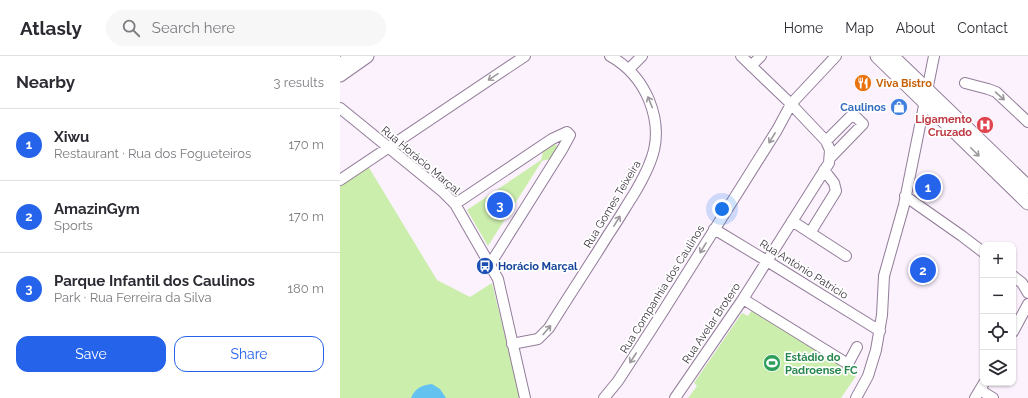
<!DOCTYPE html>
<meta charset="utf-8">
<style>
body{margin:0;font-family:Raleway,sans-serif;background:#f7f7f7;color:#2b2b33}
.controls{position:absolute;right:12px;bottom:12px;display:grid;overflow:hidden;border-radius:8px;box-shadow:0 1px 3px #0004}
.controls button{width:36px;height:36px;display:grid;place-items:center;padding:0;border:0;border-bottom:1px solid #e1e1e2;background:#fff;color:#2b2b33;font:20px sans-serif}
.you{position:absolute;left:382px;top:153px;width:14px;height:14px;margin:-10px;border:3px solid #fff;border-radius:50%;background:#1a73e8;box-shadow:0 0 0 6px #1a73e833}
.badge{display:grid;place-items:center;width:26px;height:26px;border-radius:50%;background:#2563eb;color:#fff;font-size:13px;font-weight:700}
.pin{position:absolute;translate:-50% -50%;border:2px solid #fff;box-shadow:0 1px 4px #0006}
.list{margin:0;padding:0;list-style:none}
h2{display:flex;justify-content:space-between;align-items:center;height:52px;margin:0;padding:0 16px;font-size:17px}
h2 small{font-size:13px;font-weight:400;color:#7c7c81}
.list li{display:grid;grid-template-columns:26px 1fr auto;gap:12px;align-items:center;box-sizing:border-box;height:72px;padding:0 16px;border-top:1px solid #e1e1e2}
.list b{display:block;font-size:15px;white-space:nowrap}
.list p{margin:0;font-size:13px;white-space:nowrap;color:#7c7c81}
.list em{font-size:13px;font-style:normal;color:#7c7c81}
.actions{display:flex;gap:8px;padding:12px 16px}
.actions a{flex:1;padding:9px 0;border:1px solid #2563eb;border-radius:12px;text-align:center;font-size:14px;color:#2563eb}
.actions .main{background:#2563eb;color:#fff}
.icon{flex:none;width:22px;height:22px;fill:none;stroke:currentColor;stroke-width:2;stroke-linecap:round;stroke-linejoin:round}
.map{position:relative;flex:none;width:688px;height:342px;overflow:hidden}
header{display:flex;align-items:center;gap:24px;box-sizing:border-box;height:56px;padding:0 20px;background:#fff;border-bottom:1px solid #e1e1e2}
header strong{font-size:19px}
nav{display:flex;gap:22px;margin-inline-start:auto;font-size:14px}
.search{width:280px;height:36px;background:#f7f7f7;display:flex;align-items:center;gap:10px;box-sizing:border-box;padding:0 14px;border-radius:22px;color:#7c7c81;font-size:15px}
main{display:flex}
aside{flex:1;background:#fff}
.map>svg:first-child{display:block}
.green{fill:#cceead}
.water{fill:#64c2f1}
.lines{fill:none;stroke-linecap:round;stroke-linejoin:round}
.minor-casing{stroke:#927c99;stroke-width:12}
.major-casing{stroke:#927c99;stroke-width:15}
.minor{stroke:#fff;stroke-width:10}
.major{stroke:#fff;stroke-width:13}
.oneway{stroke:#9c979d}
.labels{text-anchor:middle;stroke-width:3.5;stroke-linejoin:round;paint-order:stroke}
.food-label{font-size:11px;font-weight:bold;fill:#c56008;stroke:#fff;text-anchor:start}
.shop-label{font-size:11px;font-weight:bold;fill:#366cbe;stroke:#fff;text-anchor:end}
.health-label{font-size:11px;font-weight:bold;fill:#be3a42;stroke:#fff;text-anchor:end}
.street-label{font-size:11px;fill:#382f3b;stroke:#fff}
.transit-label{font-size:11px;font-weight:bold;fill:#164399;stroke:#fff;text-anchor:start}
.leisure-label{font-size:11px;font-weight:bold;fill:#27864d;stroke:#fff;text-anchor:start}
</style>
<header>
<strong>Atlasly</strong>
<div class="search"><svg class="icon" aria-label="search" viewBox="0 0 24 24"><circle cx="10" cy="10" r="6"/><path d="M15 15l6 6"/></svg>Search here</div>
<nav><a>Home</a><a>Map</a><a>About</a><a>Contact</a></nav>
</header>
<main>
<aside>
<h2>Nearby<small>3 results</small></h2>
<ul class="list">
<li><span class="badge">1</span><div><b>Xiwu</b><p>Restaurant · Rua dos Fogueteiros</p></div><em>170 m</em></li>
<li><span class="badge">2</span><div><b>AmazinGym</b><p>Sports</p></div><em>170 m</em></li>
<li><span class="badge">3</span><div><b>Parque Infantil dos Caulinos</b><p>Park · Rua Ferreira da Silva</p></div><em>180 m</em></li>
</ul>
<div class="actions"><a class="main">Save</a><a>Share</a></div>
</aside>
<div class="map">
<svg width="688" height="342" viewBox="0 0 688 342">
<rect width="100%" height="100%" fill="#fcf2fe"/>
<!-- green -->
<path class="green" d="M 214,88 L 218,90 L 218,93 L 215,98 L 214,97 L 210,103 L 202,105 L 148,190 L 127,154 L 201,104 L 203,96 L 209,92 L 208,90 Z
M 28,110 L 97,224 L 130,241 L 152,227 L 180,342 L 0,342 L 0,129 Z
M 412,254 L 516,320 L 501,342 L 348,342 L 357,330 L 354,327 L 402,257 L 408,260 Z"/>
<!-- water -->
<path class="water" d="M 92,328 L 100,333 L 106,342 L 71,342 C 75,332 82,329 92,328 Z"/>
<g class="lines">
<defs>
<path id="minor" d="M 0,7 L 11,0
M 411,10 L 421,0
M 289,13 L 302,0
M 625,27 L 648,33 L 656,36 L 688,66
M 0,52 L 102,135 L 115,148 L 158,223 L 185,342
M 486,85 L 513,58 L 523,68 L 490,102
M 0,124 L 185,0
M 565,140 L 622,180 L 643,196
M 115,148 L 212,83 L 227,76 L 230,79 L 223,92 L 149,210
M 452,165 L 506,200
M 374,173 L 427,205 L 540,275
M 470,177 L 496,135 L 494,127 L 484,114
M 673,220 L 682,227 L 688,237
M 403,243 L 508,308 L 517,291
M 673,276 L 688,248
M 172,288 L 198,283 L 209,272 C 228,241 249,210 268,179 C 277,166 285,152 294,138 C 313,106 324,81 309,44 C 301,25 288,10 270,0
M 640,334 L 653,342
M 264,342 L 278,325 L 322,257 L 437,74 L 451,48 L 496,0
M 335,342 L 403,243 L 489,107 L 490,94 L 486,85 L 451,48 L 401,0
M 516,342 L 528,320 L 536,294 L 542,259 L 544,220 L 564,149 L 594,0
M 635,342 L 644,327"/>
<path id="major" d="M 537,0 L 688,147
M 552,0 L 688,131
M 0,19 L 27,0"/>
</defs>
<!-- minor casing -->
<use href="#minor" class="minor-casing"/>
<!-- major casing -->
<use href="#major" class="major-casing"/>
<!-- minor -->
<use href="#minor" class="minor"/>
<!-- major -->
<use href="#major" class="major"/>
</g>
<!-- one-way arrows -->
<defs><path id="oneway-shaft" d="M-6 0H5M1.5-3L5.5 0L1.5 3" fill="none" stroke-width="1.6" stroke-linecap="round" stroke-linejoin="round"/></defs>
<g class="oneway">
<use href="#oneway-shaft" transform="translate(153 21) rotate(146)"/>
<use href="#oneway-shaft" transform="translate(660 40) rotate(41)"/>
<use href="#oneway-shaft" transform="translate(310 46) rotate(-112)"/>
<use href="#oneway-shaft" transform="translate(432 82) rotate(122)"/>
<use href="#oneway-shaft" transform="translate(635 96) rotate(45)"/>
<use href="#oneway-shaft" transform="translate(277 165) rotate(-58)"/>
<use href="#oneway-shaft" transform="translate(363 192) rotate(122)"/>
<use href="#oneway-shaft" transform="translate(207 274) rotate(-50)"/>
<use href="#oneway-shaft" transform="translate(293 302) rotate(123)"/>
</g>
<!-- icons -->
<defs>
<symbol id="restaurant-disc" viewBox="-11 -11 22 22"><circle r="9.5" fill="#e8710a" stroke="#fff"/><path d="M-5-6h1v4h1v-4h1v4h1v-4h1v5L-1.5 .5V6h-2V.5L-5-1ZM5-6V6H3V1.5H1.5Q1.5-4 5-6Z" fill="#fff"/></symbol>
<symbol id="shop-disc" viewBox="-11 -11 22 22"><circle r="9.5" fill="#3f7fe0" stroke="#fff"/><path d="M-5-2.5h2.3a2.7 3.5 0 0 1 5.4 0H5L5.5 6h-11ZM-1.5-2.5h3a1.5 2.3 0 0 0-3 0Z" fill="#fff"/></symbol>
<symbol id="hospital-disc" viewBox="-11 -11 22 22"><circle r="9.5" fill="#e0444e" stroke="#fff"/><path d="M-5-5h3v3.5h4V-5h3V5h-3V1.5h-4V5h-3Z" fill="#fff"/></symbol>
<symbol id="bus-disc" viewBox="-11 -11 22 22"><circle r="9.5" fill="#1a4fb4" stroke="#fff"/><path d="M-5-6H5V4H4V6H2V4H-2V6H-4V4H-5ZM-3.5-4V0h7V-4ZM-3.5 1.2v1.5H-2V1.2ZM2 1.2v1.5H3.5V1.2Z" fill="#fff"/></symbol>
<symbol id="stadium-disc" viewBox="-11 -11 22 22"><circle r="9.5" fill="#2e9e5b" stroke="#fff"/><path d="M0-5a6.5 5 0 1 0 0 10a6.5 5 0 1 0 0-10ZM-3.5-1.8h7v3.6h-7Z" fill="#fff"/></symbol>
</defs>
<g fill-rule="evenodd">
<use href="#restaurant-disc" x="513" y="17" width="20" height="20"/>
<use href="#shop-disc" x="549" y="41" width="20" height="20"/>
<use href="#hospital-disc" x="635" y="59" width="20" height="20"/>
<use href="#bus-disc" x="135" y="200" width="20" height="20"/>
<use href="#stadium-disc" x="422" y="297" width="20" height="20"/>
</g>
<g class="labels">
<!-- food labels -->
<g class="food-label">
<text x="536" y="31">Viva Bistro</text>
</g>
<!-- shop labels -->
<g class="shop-label">
<text x="546" y="55">Caulinos</text>
</g>
<!-- health labels -->
<g class="health-label">
<text x="632" y="67">Ligamento<tspan x="632" dy="13">Cruzado</tspan></text>
</g>
<!-- street labels -->
<g class="street-label">
<text transform="translate(81 104) rotate(40)" y="4">Rua Horácio Marçal</text>
<text transform="translate(272 148) rotate(-59)" y="4">Rua Gomes Teixeira</text>
<text transform="translate(464 213) rotate(32)" y="4">Rua António Patrício</text>
<text transform="translate(322 233) rotate(-58)" y="4">Rua Companhia dos Caulinos</text>
<text transform="translate(371 267) rotate(-56)" y="4">Rua Avelar Brotero</text>
</g>
<!-- transit labels -->
<g class="transit-label">
<text x="158" y="214">Horácio Marçal</text>
</g>
<!-- leisure labels -->
<g class="leisure-label">
<text x="445" y="305">Estádio do<tspan x="445" dy="13">Padroense FC</tspan></text>
</g>
</g>
</svg>
<div class="controls">
<button>+</button>
<button>−</button>
<button><svg class="icon" aria-label="locate" viewBox="0 0 24 24"><circle cx="12" cy="12" r="6"/><path d="M12 2v4M12 18v4M2 12h4M18 12h4"/></svg></button>
<button><svg class="icon" aria-label="layers" viewBox="0 0 24 24"><path d="M12 4l9 5-9 5-9-5zM3 14l9 5 9-5"/></svg></button>
</div>
<div class="you"></div>
<div class="pin badge" style="left:588px;top:131px">1</div>
<div class="pin badge" style="left:583px;top:214px">2</div>
<div class="pin badge" style="left:160px;top:149px">3</div>
</div>
</main>
